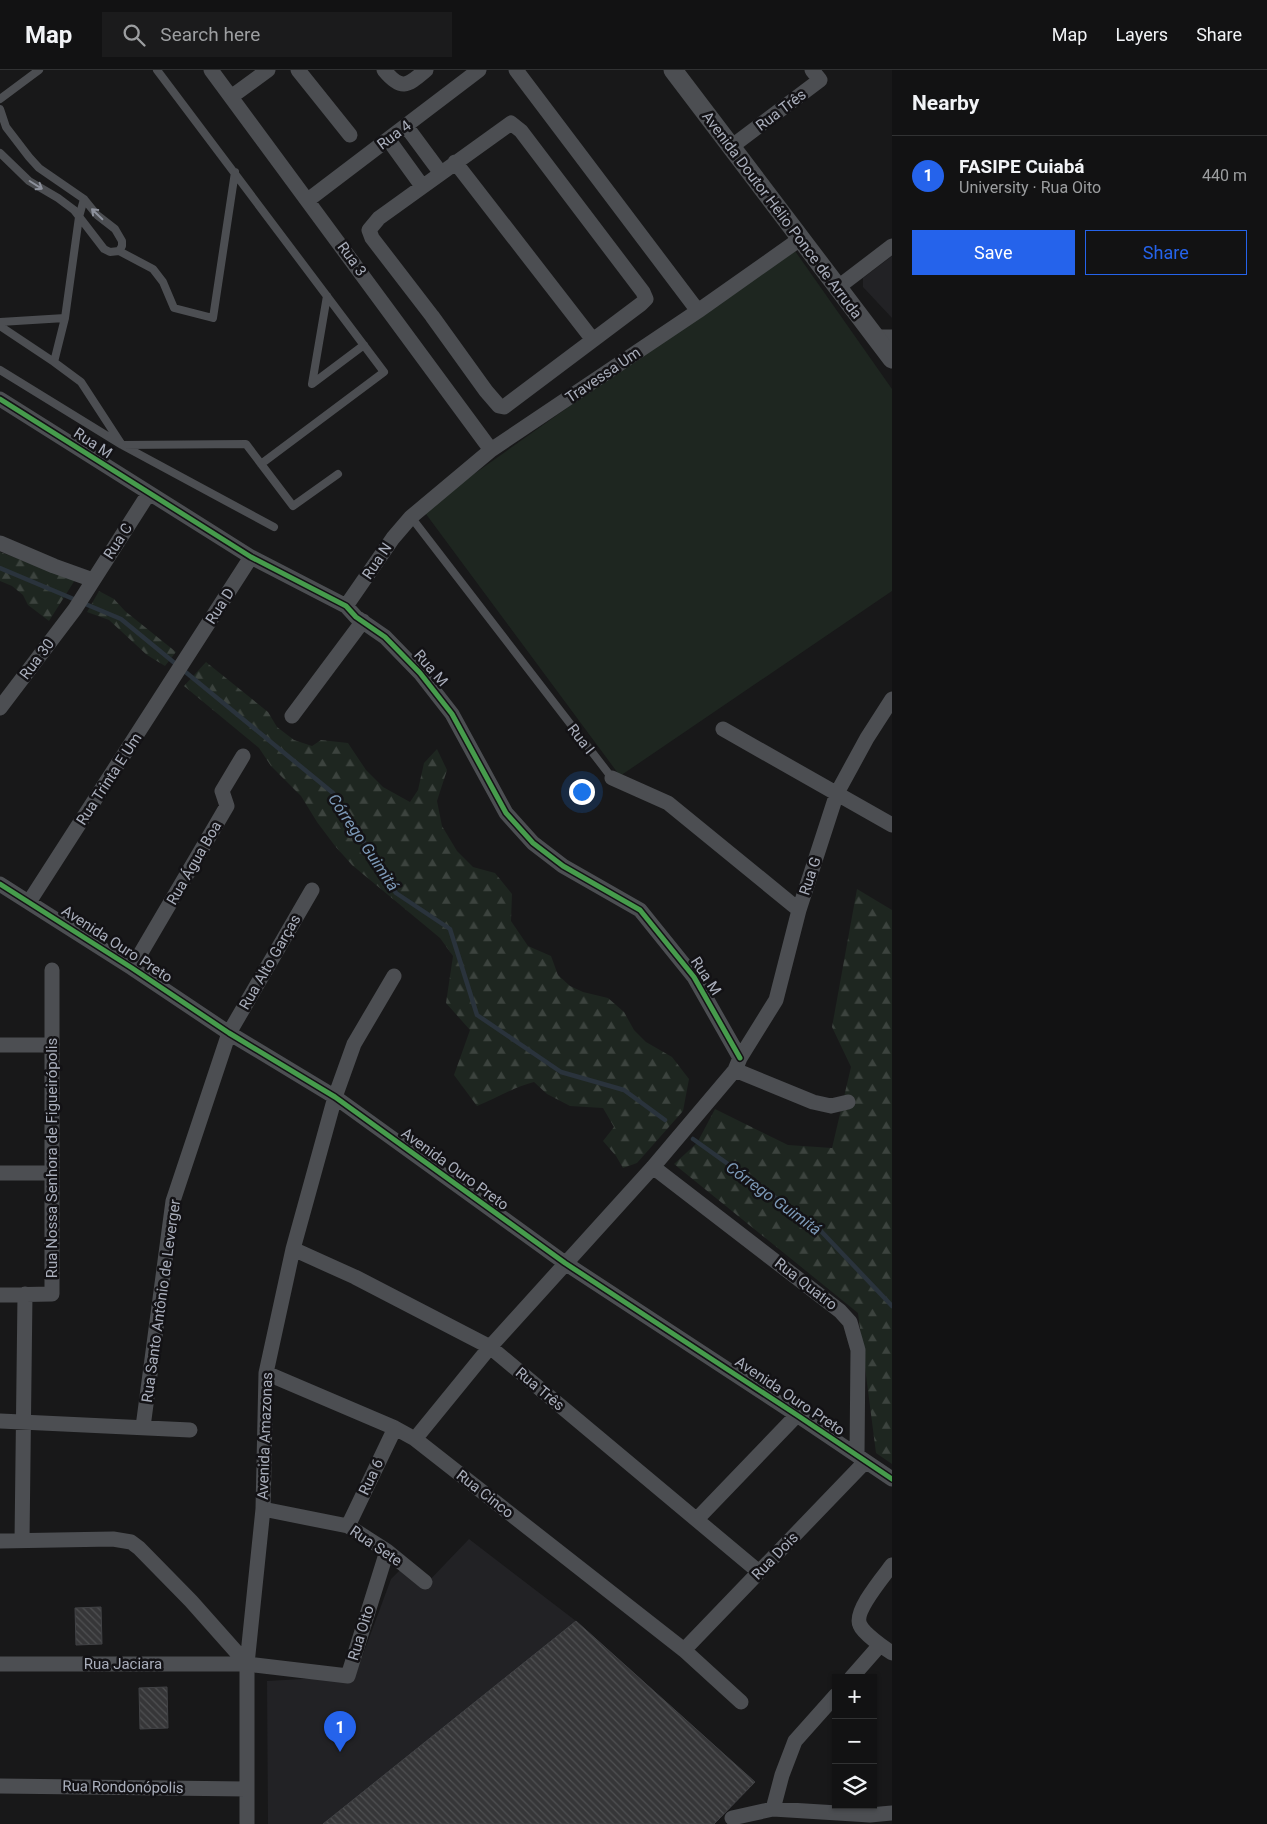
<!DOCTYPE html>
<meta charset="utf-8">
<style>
body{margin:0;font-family:Roboto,sans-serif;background:#1b1b1c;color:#f1f3f6}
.controls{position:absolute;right:15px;bottom:15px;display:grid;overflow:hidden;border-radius:0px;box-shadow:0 1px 4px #0004}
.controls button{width:45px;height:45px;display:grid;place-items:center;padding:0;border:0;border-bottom:1px solid #313233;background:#121213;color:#f1f3f6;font:25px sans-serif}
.you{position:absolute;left:581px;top:721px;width:18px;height:18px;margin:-12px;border:4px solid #fff;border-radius:50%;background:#1a73e8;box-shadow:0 0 0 8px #1a73e833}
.badge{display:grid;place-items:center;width:32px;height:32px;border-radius:50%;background:#2563eb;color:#fff;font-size:16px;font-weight:700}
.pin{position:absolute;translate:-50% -41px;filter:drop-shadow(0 1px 2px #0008)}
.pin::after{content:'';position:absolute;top:26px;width:18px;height:15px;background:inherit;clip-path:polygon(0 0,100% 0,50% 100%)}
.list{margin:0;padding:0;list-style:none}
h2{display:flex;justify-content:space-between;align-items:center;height:65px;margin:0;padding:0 20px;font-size:21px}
h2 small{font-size:16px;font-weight:400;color:#9c9ea0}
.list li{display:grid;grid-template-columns:32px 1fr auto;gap:15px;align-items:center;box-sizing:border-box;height:80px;padding:0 20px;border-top:1px solid #313233}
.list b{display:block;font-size:19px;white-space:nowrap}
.list p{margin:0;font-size:16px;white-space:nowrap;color:#9c9ea0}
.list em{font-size:16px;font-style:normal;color:#9c9ea0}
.actions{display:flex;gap:10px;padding:15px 20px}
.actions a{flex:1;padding:11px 0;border:1px solid #2563eb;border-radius:0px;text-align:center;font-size:18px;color:#2563eb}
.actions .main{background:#2563eb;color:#fff}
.icon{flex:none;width:28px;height:28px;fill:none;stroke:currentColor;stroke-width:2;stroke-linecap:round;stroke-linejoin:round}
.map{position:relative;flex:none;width:892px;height:1754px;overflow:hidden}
header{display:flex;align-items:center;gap:30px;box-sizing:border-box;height:70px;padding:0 25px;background:#121213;border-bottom:1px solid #313233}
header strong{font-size:24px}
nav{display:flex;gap:28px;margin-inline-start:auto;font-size:18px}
.search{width:350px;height:45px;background:#1b1b1c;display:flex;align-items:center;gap:12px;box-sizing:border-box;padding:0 18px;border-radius:0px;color:#9c9ea0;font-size:19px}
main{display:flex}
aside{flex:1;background:#121213}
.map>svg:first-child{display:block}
.built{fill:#222225}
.forest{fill:url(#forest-firs)}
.pitch{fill:#1e2620}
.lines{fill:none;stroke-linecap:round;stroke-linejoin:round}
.stream{stroke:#2a333c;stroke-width:4.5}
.building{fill:url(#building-back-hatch);stroke:#414245}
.service{stroke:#4c4e52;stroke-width:8}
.minor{stroke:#4c4e52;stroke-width:15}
.tertiary{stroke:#4c4e52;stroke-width:19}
.cycleway-casing{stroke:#131215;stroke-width:8}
.cycleway{stroke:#469c4c;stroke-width:5}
.oneway{stroke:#8d919c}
.labels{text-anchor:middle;stroke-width:5;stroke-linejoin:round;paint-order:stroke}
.street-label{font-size:15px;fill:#a9aebb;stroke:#131215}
.water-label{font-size:16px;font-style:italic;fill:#7d9ab8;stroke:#131215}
</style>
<header>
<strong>Map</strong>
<div class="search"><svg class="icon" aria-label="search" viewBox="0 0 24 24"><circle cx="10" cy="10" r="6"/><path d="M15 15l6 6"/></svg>Search here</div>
<nav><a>Map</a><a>Layers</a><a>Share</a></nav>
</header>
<main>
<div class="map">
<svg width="892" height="1754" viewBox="0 0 892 1754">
<defs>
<pattern id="forest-firs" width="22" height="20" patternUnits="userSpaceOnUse" patternTransform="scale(1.25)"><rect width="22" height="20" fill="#1e2620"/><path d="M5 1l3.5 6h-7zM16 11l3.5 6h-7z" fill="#3c433e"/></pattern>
<pattern id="building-back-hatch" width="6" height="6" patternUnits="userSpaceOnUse" patternTransform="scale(1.25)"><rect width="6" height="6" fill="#363638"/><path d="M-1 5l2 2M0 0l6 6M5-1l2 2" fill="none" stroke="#505153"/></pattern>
</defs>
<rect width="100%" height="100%" fill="#181819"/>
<!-- built -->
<path class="built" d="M 892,186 L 892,248 L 863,217 L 863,208 Z
M 469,1469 L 576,1551 L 323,1754 L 268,1754 L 267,1611 L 355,1606 L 391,1509 L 401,1499 L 424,1516 Z"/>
<!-- forest -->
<path class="forest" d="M 0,482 L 75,510 L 49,551 L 28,535 L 23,525 L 12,516 L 0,511 Z
M 99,521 L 114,529 L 125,541 L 176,582 L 165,596 L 147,585 L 109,550 L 87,542 Z
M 206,592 L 268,642 L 277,657 L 294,670 L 312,676 L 321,670 L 348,673 L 366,700 L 383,717 L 410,732 L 418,720 L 424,693 L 437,679 L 447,700 L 437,731 L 442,756 L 457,781 L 473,797 L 495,803 L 512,824 L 511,851 L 528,876 L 551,886 L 558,905 L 570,916 L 583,922 L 608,928 L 624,942 L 634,960 L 646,972 L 672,987 L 689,1009 L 683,1041 L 637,1093 L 623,1098 L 616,1086 L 603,1071 L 614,1057 L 603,1038 L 570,1036 L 547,1024 L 534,1012 C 514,1017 497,1028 477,1036 L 454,1005 L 470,960 L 446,933 L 453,886 L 440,868 L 352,795 L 335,776 L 317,752 L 301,726 L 271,696 L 259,678 L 184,616 Z
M 857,819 L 892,840 L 892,1394 L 876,1383 L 858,1243 L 674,1094 L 697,1073 L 715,1039 L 788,1075 L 832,1078 L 851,997 L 832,957 Z"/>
<!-- pitch -->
<path class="pitch" d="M 793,178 L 892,319 L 892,521 L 620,706 L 423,440 Z"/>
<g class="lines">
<!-- stream -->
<path class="stream" d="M 0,498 L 121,549 L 333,723 L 396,823 L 450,859 L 477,945 L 561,1002 L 624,1020 L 665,1050
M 693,1069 L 819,1159 L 892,1236"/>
</g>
<!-- building -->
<path class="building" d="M 101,1537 L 102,1574 L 76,1575 L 75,1538 Z
M 576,1551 L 755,1712 L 714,1754 L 323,1754 Z
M 167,1617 L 168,1658 L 140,1659 L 139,1618 Z"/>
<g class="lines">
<!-- service -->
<path class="service" d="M 157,0 L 384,302 L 261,394
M 0,29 L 39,0
M 0,39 L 6,57 L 29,87 L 39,98 L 84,129 L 97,145 L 115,159 L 122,171 L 122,176 L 119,181
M 0,83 L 29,111 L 58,128 L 74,140 L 104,179 L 110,182 L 119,181 L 153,199 L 163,212 L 174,238 L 213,248 L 235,102
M 84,129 L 79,147 L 65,248 L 54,292 L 81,312 L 122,375 L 246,374 L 293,436 L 338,404
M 327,226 L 312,314 L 364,275
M 0,252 L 65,248
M 0,256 L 54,292
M 0,300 L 122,375 L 274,457
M 411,447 L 612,708"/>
<!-- minor -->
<path class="minor" d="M 211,0 L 491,380
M 298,0 L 350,65
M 384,0 C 402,22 408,15 426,0
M 516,0 L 698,241
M 231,27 L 268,0
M 511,53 L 521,61 L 643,222 L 646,229 L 641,234 L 504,337 L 499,336 L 486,321 L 432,246 L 372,168 L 369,160 L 379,148 Z
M 406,56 L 440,102
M 388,69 L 422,116
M 731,77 L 820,10 L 812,0
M 455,92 L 593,270
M 308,130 L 479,0
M 837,218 L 892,176
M 875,267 L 892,267
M 0,329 L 251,487 L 346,536 L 356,547 L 385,567 L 420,603 L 452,644 L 506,743 L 533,773 L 563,796 L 640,840 L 694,907 L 740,988
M 0,473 L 54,496 L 93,510
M 346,536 L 393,468 L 411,447 L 491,380 L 698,241 L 800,169
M 0,638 L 75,539 L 149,423
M 292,646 L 363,551
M 723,659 L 892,755
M 612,708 L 668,733 L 799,840
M 0,814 L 132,898 L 229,963 L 335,1027 L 565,1193 L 797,1345 L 892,1409
M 29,832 L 251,487
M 132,898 L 227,736 L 222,721 L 243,686
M 0,975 L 52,975
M 735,1000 L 813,1032 L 831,1036 L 848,1032
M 653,1097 L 840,1241 L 850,1252 L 858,1280 L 857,1385
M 0,1103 L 52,1103
M 293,1179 L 355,1207 L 490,1277 L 759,1502
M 0,1225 L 52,1224 L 52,900
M 266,1303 L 395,1358 L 415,1369 L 684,1580 L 741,1632
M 0,1351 L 190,1360
M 143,1357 L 173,1131 L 229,963 L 312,820
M 415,1369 L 490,1277 L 653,1097 L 735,1000 L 740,988 L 776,930 L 799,840 L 837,723 L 867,668 L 892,629
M 263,1439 L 348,1456 L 387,1481 L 425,1512
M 697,1449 L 797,1345
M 348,1456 L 395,1358
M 0,1471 L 113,1469 L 131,1472 L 139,1478 L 191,1531 L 247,1594
M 22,1471 L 25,1224
M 892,1495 C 884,1506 853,1542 860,1555 C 863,1563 884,1578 892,1583
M 684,1580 L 865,1392
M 0,1594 L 247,1594 L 348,1606 L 387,1481
M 851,1608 L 880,1575
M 0,1716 L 246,1719
M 773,1739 L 782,1705 L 795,1671 L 836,1625
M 732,1748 L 773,1739 L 870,1745 L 892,1743
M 247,1754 L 247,1594 L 263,1439 L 266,1303 L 293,1179 L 335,1027 L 354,974 L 394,906"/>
<!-- tertiary -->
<path class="tertiary" d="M 673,0 L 892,289"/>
<defs>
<path id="cycleway" d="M 0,329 L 251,487 L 346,536 L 356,547 L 385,567 L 420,603 L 452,644 L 506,743 L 533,773 L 563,796 L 640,840 L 694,907 L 740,988
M 0,814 L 132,898 L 229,963 L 335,1027 L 565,1193 L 797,1345 L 892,1409"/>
</defs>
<!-- cycleway casing -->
<use href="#cycleway" class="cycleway-casing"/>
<!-- cycleway -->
<use href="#cycleway" class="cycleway"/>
</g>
<!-- one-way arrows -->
<defs><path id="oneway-shaft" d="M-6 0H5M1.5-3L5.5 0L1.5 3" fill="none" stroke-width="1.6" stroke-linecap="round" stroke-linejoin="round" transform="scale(1.25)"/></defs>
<g class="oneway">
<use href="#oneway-shaft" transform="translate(36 115) rotate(32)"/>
<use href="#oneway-shaft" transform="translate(97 144) rotate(-136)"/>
</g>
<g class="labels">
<!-- street labels -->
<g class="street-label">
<text transform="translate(781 40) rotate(-37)" y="5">Rua Três</text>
<text transform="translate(394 65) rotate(-37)" y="5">Rua 4</text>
<text transform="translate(782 145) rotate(53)" y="5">Avenida Doutor Hélio Ponce de Arruda</text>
<text transform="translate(352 189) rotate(54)" y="5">Rua 3</text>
<text transform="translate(603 305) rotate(-34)" y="5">Travessa Um</text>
<text transform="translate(93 373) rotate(33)" y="5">Rua M</text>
<text transform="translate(118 471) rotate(-57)" y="5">Rua C</text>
<text transform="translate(377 491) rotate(-56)" y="5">Rua N</text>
<text transform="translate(220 536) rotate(-57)" y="5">Rua D</text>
<text transform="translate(37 589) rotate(-53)" y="5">Rua 30</text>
<text transform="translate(431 598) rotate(49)" y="5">Rua M</text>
<text transform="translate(581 669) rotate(52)" y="5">Rua I</text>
<text transform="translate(109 709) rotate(-57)" y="5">Rua Trinta E Um</text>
<text transform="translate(194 793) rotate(-60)" y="5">Rua Água Boa</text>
<text transform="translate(810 806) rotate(-72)" y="5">Rua G</text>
<text transform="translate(117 874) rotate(33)" y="5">Avenida Ouro Preto</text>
<text transform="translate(270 892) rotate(-60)" y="5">Rua Alto Garças</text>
<text transform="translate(706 906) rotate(57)" y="5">Rua M</text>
<text transform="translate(52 1088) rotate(-90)" y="5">Rua Nossa Senhora de Figueirópolis</text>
<text transform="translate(455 1099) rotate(36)" y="5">Avenida Ouro Preto</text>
<text transform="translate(806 1214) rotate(38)" y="5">Rua Quatro</text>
<text transform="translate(161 1231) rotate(-82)" y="5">Rua Santo Antônio de Leverger</text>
<text transform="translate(540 1319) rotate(40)" y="5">Rua Três</text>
<text transform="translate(790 1326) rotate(34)" y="5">Avenida Ouro Preto</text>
<text transform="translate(265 1366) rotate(-88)" y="5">Avenida Amazonas</text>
<text transform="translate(371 1407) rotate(-65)" y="5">Rua 6</text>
<text transform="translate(485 1424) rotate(38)" y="5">Rua Cinco</text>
<text transform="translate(376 1476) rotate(34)" y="5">Rua Sete</text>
<text transform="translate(775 1486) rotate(-46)" y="5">Rua Dois</text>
<text transform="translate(361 1563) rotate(-73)" y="5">Rua Oito</text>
<text x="123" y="1599">Rua Jaciara</text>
<text transform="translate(123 1717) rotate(1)" y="5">Rua Rondonópolis</text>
</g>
<!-- water labels -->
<g class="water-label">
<text transform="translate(364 772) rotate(56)" y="6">Córrego Guimitá</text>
<text transform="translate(774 1128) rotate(36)" y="6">Córrego Guimitá</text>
</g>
</g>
</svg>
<div class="controls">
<button>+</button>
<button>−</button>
<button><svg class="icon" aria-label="layers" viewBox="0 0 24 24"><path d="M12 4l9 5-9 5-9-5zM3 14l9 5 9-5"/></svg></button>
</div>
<div class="you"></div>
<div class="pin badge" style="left:340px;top:1682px">1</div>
</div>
<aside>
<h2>Nearby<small></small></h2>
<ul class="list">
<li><span class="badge">1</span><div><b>FASIPE Cuiabá</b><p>University · Rua Oito</p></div><em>440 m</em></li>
</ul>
<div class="actions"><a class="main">Save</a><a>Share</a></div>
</aside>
</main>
